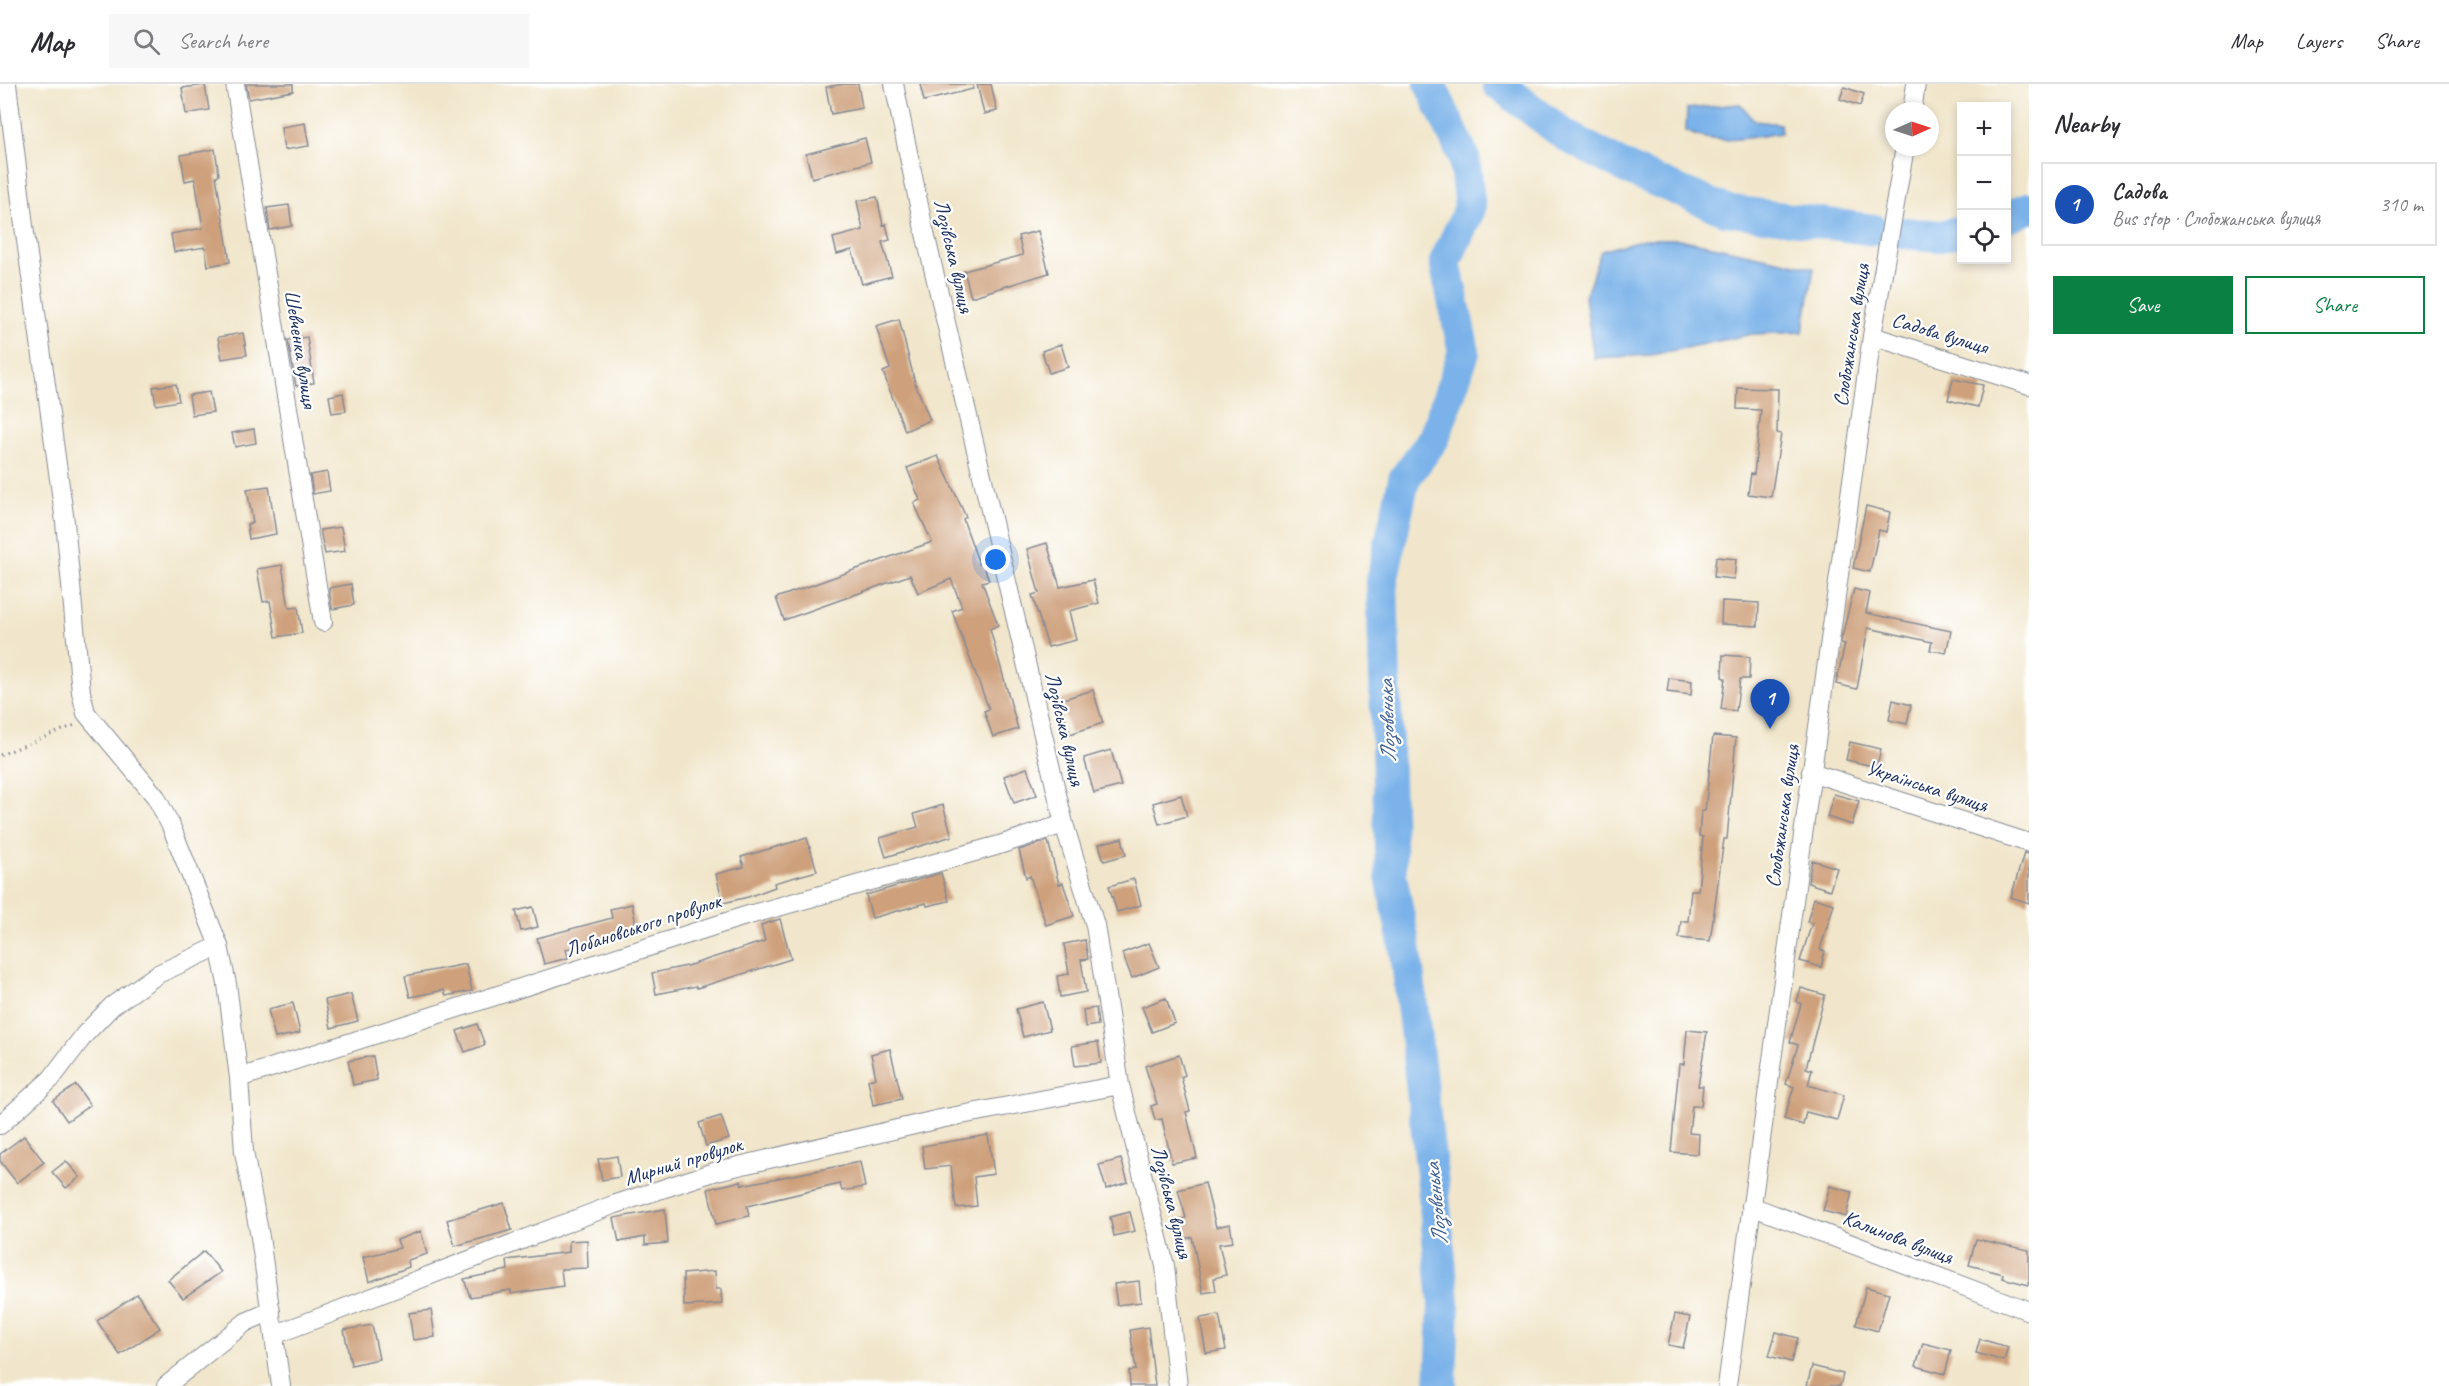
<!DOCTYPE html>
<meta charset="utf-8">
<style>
body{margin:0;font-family:Caveat,sans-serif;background:#f7f7f7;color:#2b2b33}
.controls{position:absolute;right:18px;top:18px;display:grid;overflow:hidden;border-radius:0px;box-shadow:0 3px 9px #0003}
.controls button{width:54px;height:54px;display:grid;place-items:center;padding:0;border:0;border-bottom:2px solid #e1e1e2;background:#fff;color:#2b2b33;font:30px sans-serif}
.compass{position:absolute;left:1885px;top:18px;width:54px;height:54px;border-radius:50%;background:#fff;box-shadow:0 3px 9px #0003;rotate:87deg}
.you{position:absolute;left:996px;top:476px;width:21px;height:21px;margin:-15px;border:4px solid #fff;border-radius:50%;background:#1a73e8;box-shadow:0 0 0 9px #1a73e833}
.badge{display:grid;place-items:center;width:39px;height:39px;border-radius:50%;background:#0b8043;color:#fff;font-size:20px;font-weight:700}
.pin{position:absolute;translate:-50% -50px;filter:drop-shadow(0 2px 3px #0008)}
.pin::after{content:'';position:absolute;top:32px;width:21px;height:18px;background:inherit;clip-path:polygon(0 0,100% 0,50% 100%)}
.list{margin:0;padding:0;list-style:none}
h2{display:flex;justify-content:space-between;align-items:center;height:78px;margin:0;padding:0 24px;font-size:26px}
h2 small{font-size:20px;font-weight:400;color:#7c7c81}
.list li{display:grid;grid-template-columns:39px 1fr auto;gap:18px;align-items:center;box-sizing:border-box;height:84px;margin:0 12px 12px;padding:0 12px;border:2px solid #e1e1e2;border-radius:0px}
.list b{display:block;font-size:22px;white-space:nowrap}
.list p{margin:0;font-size:20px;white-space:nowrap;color:#7c7c81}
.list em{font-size:20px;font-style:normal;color:#7c7c81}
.actions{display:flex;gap:12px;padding:18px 24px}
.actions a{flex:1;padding:14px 0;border:2px solid #0b8043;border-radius:0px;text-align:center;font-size:21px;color:#0b8043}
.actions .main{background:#0b8043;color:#fff}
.icon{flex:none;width:33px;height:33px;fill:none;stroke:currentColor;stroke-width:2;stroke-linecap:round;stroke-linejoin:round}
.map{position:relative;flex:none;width:2029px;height:1302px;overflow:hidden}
header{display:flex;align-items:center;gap:36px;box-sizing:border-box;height:84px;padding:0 30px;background:#fff;border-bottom:2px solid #e1e1e2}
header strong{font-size:28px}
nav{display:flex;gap:33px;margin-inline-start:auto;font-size:21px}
.search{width:420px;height:54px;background:#f7f7f7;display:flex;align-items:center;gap:15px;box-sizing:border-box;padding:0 21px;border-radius:0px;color:#7c7c81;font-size:22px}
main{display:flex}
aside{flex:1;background:#fff}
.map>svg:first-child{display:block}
.water{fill:#7ab2e9;stroke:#4a70a4;stroke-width:1.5}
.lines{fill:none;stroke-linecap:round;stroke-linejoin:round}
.river{stroke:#7ab2e9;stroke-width:32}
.building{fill:#cea07b}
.minor-casing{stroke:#868a94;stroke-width:20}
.path{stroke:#868a94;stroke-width:3;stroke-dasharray:1.5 4.5;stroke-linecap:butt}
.minor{stroke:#fff;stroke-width:18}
.labels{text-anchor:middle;stroke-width:4.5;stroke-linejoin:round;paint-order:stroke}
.street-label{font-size:21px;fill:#1b2f5e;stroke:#fff}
.water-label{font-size:22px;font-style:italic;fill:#3c5d8f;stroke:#fff}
</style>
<header>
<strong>Map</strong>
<div class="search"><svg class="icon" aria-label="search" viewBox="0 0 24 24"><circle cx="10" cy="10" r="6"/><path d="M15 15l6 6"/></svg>Search here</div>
<nav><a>Map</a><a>Layers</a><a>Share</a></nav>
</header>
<main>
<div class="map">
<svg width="2029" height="1302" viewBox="0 0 2029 1302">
<rect width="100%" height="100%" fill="#fff"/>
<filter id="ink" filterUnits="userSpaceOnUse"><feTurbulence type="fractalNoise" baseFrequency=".0167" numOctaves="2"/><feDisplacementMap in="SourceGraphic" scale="12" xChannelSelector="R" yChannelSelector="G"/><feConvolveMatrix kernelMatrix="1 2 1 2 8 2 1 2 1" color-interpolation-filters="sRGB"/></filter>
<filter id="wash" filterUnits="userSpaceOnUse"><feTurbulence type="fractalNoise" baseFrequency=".008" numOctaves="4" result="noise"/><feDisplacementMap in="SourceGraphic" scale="24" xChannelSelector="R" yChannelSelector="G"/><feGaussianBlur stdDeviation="1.35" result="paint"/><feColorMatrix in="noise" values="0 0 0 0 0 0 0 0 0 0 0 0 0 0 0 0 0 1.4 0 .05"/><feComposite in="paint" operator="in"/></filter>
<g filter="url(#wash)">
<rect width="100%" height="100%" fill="#f1e6cb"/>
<!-- water -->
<path class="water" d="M 1740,20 L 1755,37 L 1780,40 L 1781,49 C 1749,53 1716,63 1686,47 L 1687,25 Z
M 1644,155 L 1679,155 L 1814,184 L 1803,248 L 1752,250 L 1651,271 L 1594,274 L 1585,213 L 1601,167 Z"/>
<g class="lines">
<!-- river -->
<path class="river" d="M 1430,0 L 1464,73 L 1470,124 L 1445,178 L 1464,268 L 1434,354 L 1404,395 L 1382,497 L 1391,792 L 1406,869 L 1432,1091 L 1444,1218 L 1441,1302
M 1498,0 L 1566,52 L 1632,87 L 1725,126 L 1874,146
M 2006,133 L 2029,124
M 1902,149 L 1941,152 L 1962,147"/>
</g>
<g id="blocks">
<!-- building -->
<path class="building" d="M 246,0 L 293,0 L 293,7 L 249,15 Z
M 844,0 L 858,0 L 862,24 L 831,30 L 826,3 Z
M 920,0 L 973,0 L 973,5 L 924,17 Z
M 977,0 L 991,0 L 997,27 L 984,30 Z
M 205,1 L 209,26 L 186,30 L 182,4 Z
M 1844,3 L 1864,10 L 1860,22 L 1840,15 Z
M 305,39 L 309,62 L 284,66 L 281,43 Z
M 865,54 L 871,78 L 812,94 L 806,70 Z
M 215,65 L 219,91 L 216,92 L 230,178 L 208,182 L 205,163 L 174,168 L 171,150 L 203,144 L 195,95 L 185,97 L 181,71 Z
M 877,113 L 883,141 L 886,140 L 890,156 L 882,158 L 892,192 L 862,200 L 852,166 L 837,170 L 833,154 L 863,146 L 857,117 Z
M 289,121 L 292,142 L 270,146 L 267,124 Z
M 1038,147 L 1049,189 L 971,213 L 964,187 L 1023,171 L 1018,152 Z
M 899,235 L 915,299 L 930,336 L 905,347 L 883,288 L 890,285 L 876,242 Z
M 243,249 L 247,271 L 222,275 L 218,253 Z
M 307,253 L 314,299 L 296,302 L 288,256 Z
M 1061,260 L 1068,283 L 1049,289 L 1042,267 Z
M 1953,295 L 1983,301 L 1978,323 L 1948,316 Z
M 176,300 L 179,317 L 156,321 L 153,303 Z
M 1738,304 L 1778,305 L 1777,349 L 1781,350 L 1771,413 L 1748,410 L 1751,389 L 1754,390 L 1761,326 L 1737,325 Z
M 209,308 L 213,328 L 192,331 L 189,311 Z
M 343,309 L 346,327 L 332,329 L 329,312 Z
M 254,345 L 256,359 L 235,363 L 232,349 Z
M 938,372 L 966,433 L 963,435 L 979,480 L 982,478 L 989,496 L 982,498 L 998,541 L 990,545 L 1018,645 L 993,653 L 984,627 L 989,625 L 952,527 L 962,523 L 951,495 L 918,509 L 910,491 L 784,536 L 776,514 L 932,458 L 914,419 L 920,416 L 907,384 Z
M 327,388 L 330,407 L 313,410 L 310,391 Z
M 269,402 L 276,450 L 249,455 L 247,440 L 253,439 L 247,405 Z
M 1866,422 L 1890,428 L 1886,448 L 1879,446 L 1870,488 L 1853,484 Z
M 341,443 L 345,467 L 325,470 L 320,446 Z
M 1047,459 L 1060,503 L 1093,496 L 1099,519 L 1069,527 L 1076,556 L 1048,563 L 1032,511 L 1039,509 L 1027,465 Z
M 1716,473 L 1736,475 L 1734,495 L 1714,493 Z
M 282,481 L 289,524 L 298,523 L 302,549 L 276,553 L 270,517 L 263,518 L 257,485 Z
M 351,500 L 354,521 L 332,525 L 329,504 Z
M 1854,505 L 1870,509 L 1866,529 L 1951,547 L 1946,569 L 1930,566 L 1932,558 L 1868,544 L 1857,605 L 1836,600 L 1845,560 L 1841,559 L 1841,556 Z
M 1722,517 L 1759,519 L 1758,542 L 1721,540 Z
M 1723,571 L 1750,573 L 1749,595 L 1740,595 L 1736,627 L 1721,625 L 1725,594 L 1722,593 Z
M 1669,594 L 1692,597 L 1691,611 L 1667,608 Z
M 1093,606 L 1103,639 L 1070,650 L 1060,616 Z
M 1893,616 L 1911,621 L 1907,640 L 1889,636 Z
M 1713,652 L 1736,654 L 1727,755 L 1724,755 L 1710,857 L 1679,854 L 1681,837 L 1688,837 L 1691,806 L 1698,806 L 1703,753 L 1699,752 L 1701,727 L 1705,727 Z
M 1850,658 L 1881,665 L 1877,683 L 1846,676 Z
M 1111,666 L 1121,702 L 1094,709 L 1084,674 Z
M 1027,684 L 1037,711 L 1014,719 L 1004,692 Z
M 1834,710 L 1859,717 L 1852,741 L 1827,733 Z
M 1181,711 L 1187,732 L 1159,740 L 1153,719 Z
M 943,721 L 952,752 L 886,773 L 880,754 L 918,743 L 914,730 Z
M 807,754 L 817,787 L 774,799 L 775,803 L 748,813 L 723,819 L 716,790 L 744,783 L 741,773 Z
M 1122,754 L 1126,771 L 1104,777 L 1099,760 Z
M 1048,757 L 1059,800 L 1063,799 L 1074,832 L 1046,841 L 1030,792 L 1026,794 L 1019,766 Z
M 2024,769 L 2029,770 L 2029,819 L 2011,813 Z
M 1812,776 L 1837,784 L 1830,806 L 1808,799 Z
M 941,789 L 949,817 L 927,822 L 926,819 L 872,834 L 866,811 Z
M 1134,795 L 1141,821 L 1117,828 L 1109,802 Z
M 1814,814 L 1834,820 L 1820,866 L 1825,867 L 1821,883 L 1800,877 L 1812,839 L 1807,838 Z
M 632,820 L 637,846 L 566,865 L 568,874 L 544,880 L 537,854 L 612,834 L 610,825 Z
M 533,823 L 538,843 L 521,847 L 516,827 Z
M 780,835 L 791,875 L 697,904 L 696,902 L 656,910 L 652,889 L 687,882 L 765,857 L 761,841 Z
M 1085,856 L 1088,875 L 1081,876 L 1086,908 L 1060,913 L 1057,892 L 1069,890 L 1064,860 Z
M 1149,859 L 1159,883 L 1132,894 L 1122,869 Z
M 466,880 L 472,907 L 446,912 L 444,906 L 410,913 L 405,892 Z
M 1801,904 L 1825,911 L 1806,984 L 1812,986 L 1808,1001 L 1844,1011 L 1837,1036 L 1806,1028 L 1803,1041 L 1784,1035 L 1794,1003 L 1786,1000 L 1798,961 L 1790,958 L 1801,920 L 1797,918 Z
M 351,910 L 358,937 L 331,944 L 325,916 Z
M 1166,914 L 1175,939 L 1152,948 L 1142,923 Z
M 1043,918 L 1050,946 L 1023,953 L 1016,925 Z
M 293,919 L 300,949 L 275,954 L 268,925 Z
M 1096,924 L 1098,941 L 1085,943 L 1083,926 Z
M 477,940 L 485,961 L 465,968 L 457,947 Z
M 1687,946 L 1707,948 L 1698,1002 L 1703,1002 L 1701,1022 L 1692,1022 L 1689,1049 L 1699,1050 L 1698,1070 L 1671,1068 L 1679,980 L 1684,980 Z
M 1098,958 L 1101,979 L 1075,982 L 1072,962 Z
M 890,965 L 902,1015 L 873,1021 L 868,996 L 876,994 L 871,970 Z
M 1179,971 L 1185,991 L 1181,993 L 1190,1027 L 1186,1028 L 1197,1074 L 1172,1079 L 1162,1035 L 1155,1036 L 1151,1022 L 1157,1020 L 1145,982 Z
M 373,972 L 377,996 L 353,1001 L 348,977 Z
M 76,1001 L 90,1021 L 67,1037 L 53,1017 Z
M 721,1032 L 729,1055 L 706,1062 L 699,1039 Z
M 988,1051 L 994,1090 L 974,1093 L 977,1122 L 956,1124 L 951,1082 L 925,1085 L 922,1062 Z
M 24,1052 L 44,1078 L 17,1099 L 0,1077 L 0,1070 Z
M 617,1072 L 620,1093 L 602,1096 L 598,1075 Z
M 1121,1075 L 1128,1098 L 1106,1105 L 1099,1081 Z
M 66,1077 L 80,1093 L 66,1104 L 52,1088 Z
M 860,1078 L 865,1103 L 842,1107 L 840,1100 L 747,1122 L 749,1132 L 716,1140 L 708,1105 L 741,1097 L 742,1101 Z
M 1205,1099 L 1216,1143 L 1230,1140 L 1233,1158 L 1219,1160 L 1226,1191 L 1214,1194 L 1216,1207 L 1203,1209 L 1192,1153 L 1181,1156 L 1176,1136 L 1186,1134 L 1178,1106 Z
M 1830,1102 L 1852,1108 L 1846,1133 L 1823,1127 Z
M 504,1119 L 512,1146 L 455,1162 L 447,1136 Z
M 665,1125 L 668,1159 L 645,1161 L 645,1153 L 619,1158 L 614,1134 Z
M 1130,1128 L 1135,1147 L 1114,1152 L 1110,1133 Z
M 421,1147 L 427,1170 L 408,1176 L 409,1183 L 369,1198 L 363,1173 L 400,1164 L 397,1156 Z
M 1976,1155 L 2029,1166 L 2029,1201 L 2002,1194 L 2003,1190 L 1969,1181 Z
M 587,1156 L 588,1184 L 561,1185 L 563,1202 L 511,1210 L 511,1206 L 470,1213 L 464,1195 L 508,1186 L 507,1176 L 569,1168 L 569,1157 Z
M 204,1167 L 221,1188 L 183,1214 L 168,1196 Z
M 715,1187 L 716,1205 L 721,1205 L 722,1220 L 684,1222 L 683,1190 Z
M 1139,1197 L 1141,1218 L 1117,1221 L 1114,1200 Z
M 1866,1203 L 1889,1209 L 1878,1247 L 1856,1241 Z
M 137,1210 L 160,1244 L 120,1271 L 97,1237 Z
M 431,1226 L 435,1253 L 413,1256 L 409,1229 Z
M 1675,1230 L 1690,1233 L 1683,1264 L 1668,1261 Z
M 1219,1231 L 1226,1266 L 1206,1269 L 1200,1234 Z
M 372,1241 L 379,1275 L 351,1281 L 344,1246 Z
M 1148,1243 L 1155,1302 L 1130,1302 L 1129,1287 L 1136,1286 L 1130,1246 Z
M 1776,1248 L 1798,1254 L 1791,1278 L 1769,1272 Z
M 1980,1255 L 2008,1263 L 2004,1277 L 1976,1269 Z
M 1923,1259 L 1951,1266 L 1945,1290 L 1916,1282 Z
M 1812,1282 L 1843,1290 L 1840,1302 L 1807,1302 Z"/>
</g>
</g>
<g filter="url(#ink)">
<use href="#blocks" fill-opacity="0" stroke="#868a94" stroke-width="1.5"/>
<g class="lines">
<defs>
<path id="minor" d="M 7,0 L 24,142 L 65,438 L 81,608 L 86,629 L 156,713 L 171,742 L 219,862 L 227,900 L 239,994 L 244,1068 L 260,1153 L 281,1302
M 235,0 L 323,538
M 894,0 L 923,141 L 1064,740 L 1095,841 L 1120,1001 L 1165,1182 L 1178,1302
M 1912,27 L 1916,0
M 1872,252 L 2029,301
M 1811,688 L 2029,759
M 239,994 L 742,833 L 996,762 L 1064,740
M 0,1041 L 51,995 L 85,950 L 112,922 L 158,890 L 219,862
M 1751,1122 L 2029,1227
M 274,1251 L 613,1121 L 717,1087 L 940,1035 L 1120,1001
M 166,1302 L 246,1238 L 271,1227
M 1727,1302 L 1872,252 L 1905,63"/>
</defs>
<!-- minor casing -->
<use href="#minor" class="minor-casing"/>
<!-- path -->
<path class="path" d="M 0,671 L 75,641"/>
<!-- minor -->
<use href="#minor" class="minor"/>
</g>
</g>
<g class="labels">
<!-- street labels -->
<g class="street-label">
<text transform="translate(954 172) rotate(77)" y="7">Лозівська вулиця</text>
<text transform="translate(1940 249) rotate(17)" y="7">Садова вулиця</text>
<text transform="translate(1851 251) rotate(-81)" y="7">Слобожанська вулиця</text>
<text transform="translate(301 265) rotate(81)" y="7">Шевченка вулиця</text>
<text transform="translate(1065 645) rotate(77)" y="7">Лозівська вулиця</text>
<text transform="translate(1927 702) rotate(18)" y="7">Українська вулиця</text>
<text transform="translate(1782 732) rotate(-82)" y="7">Слобожанська вулиця</text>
<text transform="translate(643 841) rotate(-18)" y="7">Лобановського провулок</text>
<text transform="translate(683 1077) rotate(-17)" y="7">Мирний провулок</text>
<text transform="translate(1172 1118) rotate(76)" y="7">Лозівська вулиця</text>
<text transform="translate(1898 1153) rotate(21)" y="7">Калинова вулиця</text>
</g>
<!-- water labels -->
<g class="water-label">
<text transform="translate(1386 637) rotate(-92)" y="8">Лозовенька</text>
<text transform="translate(1435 1120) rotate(-96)" y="8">Лозовенька</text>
</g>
</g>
</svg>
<div class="controls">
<button>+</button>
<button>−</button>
<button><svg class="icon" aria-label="locate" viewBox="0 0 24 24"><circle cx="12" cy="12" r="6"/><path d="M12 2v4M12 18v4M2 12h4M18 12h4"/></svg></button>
</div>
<svg class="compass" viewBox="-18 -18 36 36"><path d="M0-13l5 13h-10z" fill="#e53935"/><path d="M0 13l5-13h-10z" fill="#7c7c81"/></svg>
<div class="you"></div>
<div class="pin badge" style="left:1770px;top:645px;background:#1a4fb4">1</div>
</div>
<aside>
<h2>Nearby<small></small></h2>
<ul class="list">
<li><span class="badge" style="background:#1a4fb4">1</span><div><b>Садова</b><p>Bus stop · Слобожанська вулиця</p></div><em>310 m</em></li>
</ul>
<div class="actions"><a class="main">Save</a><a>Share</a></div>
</aside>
</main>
